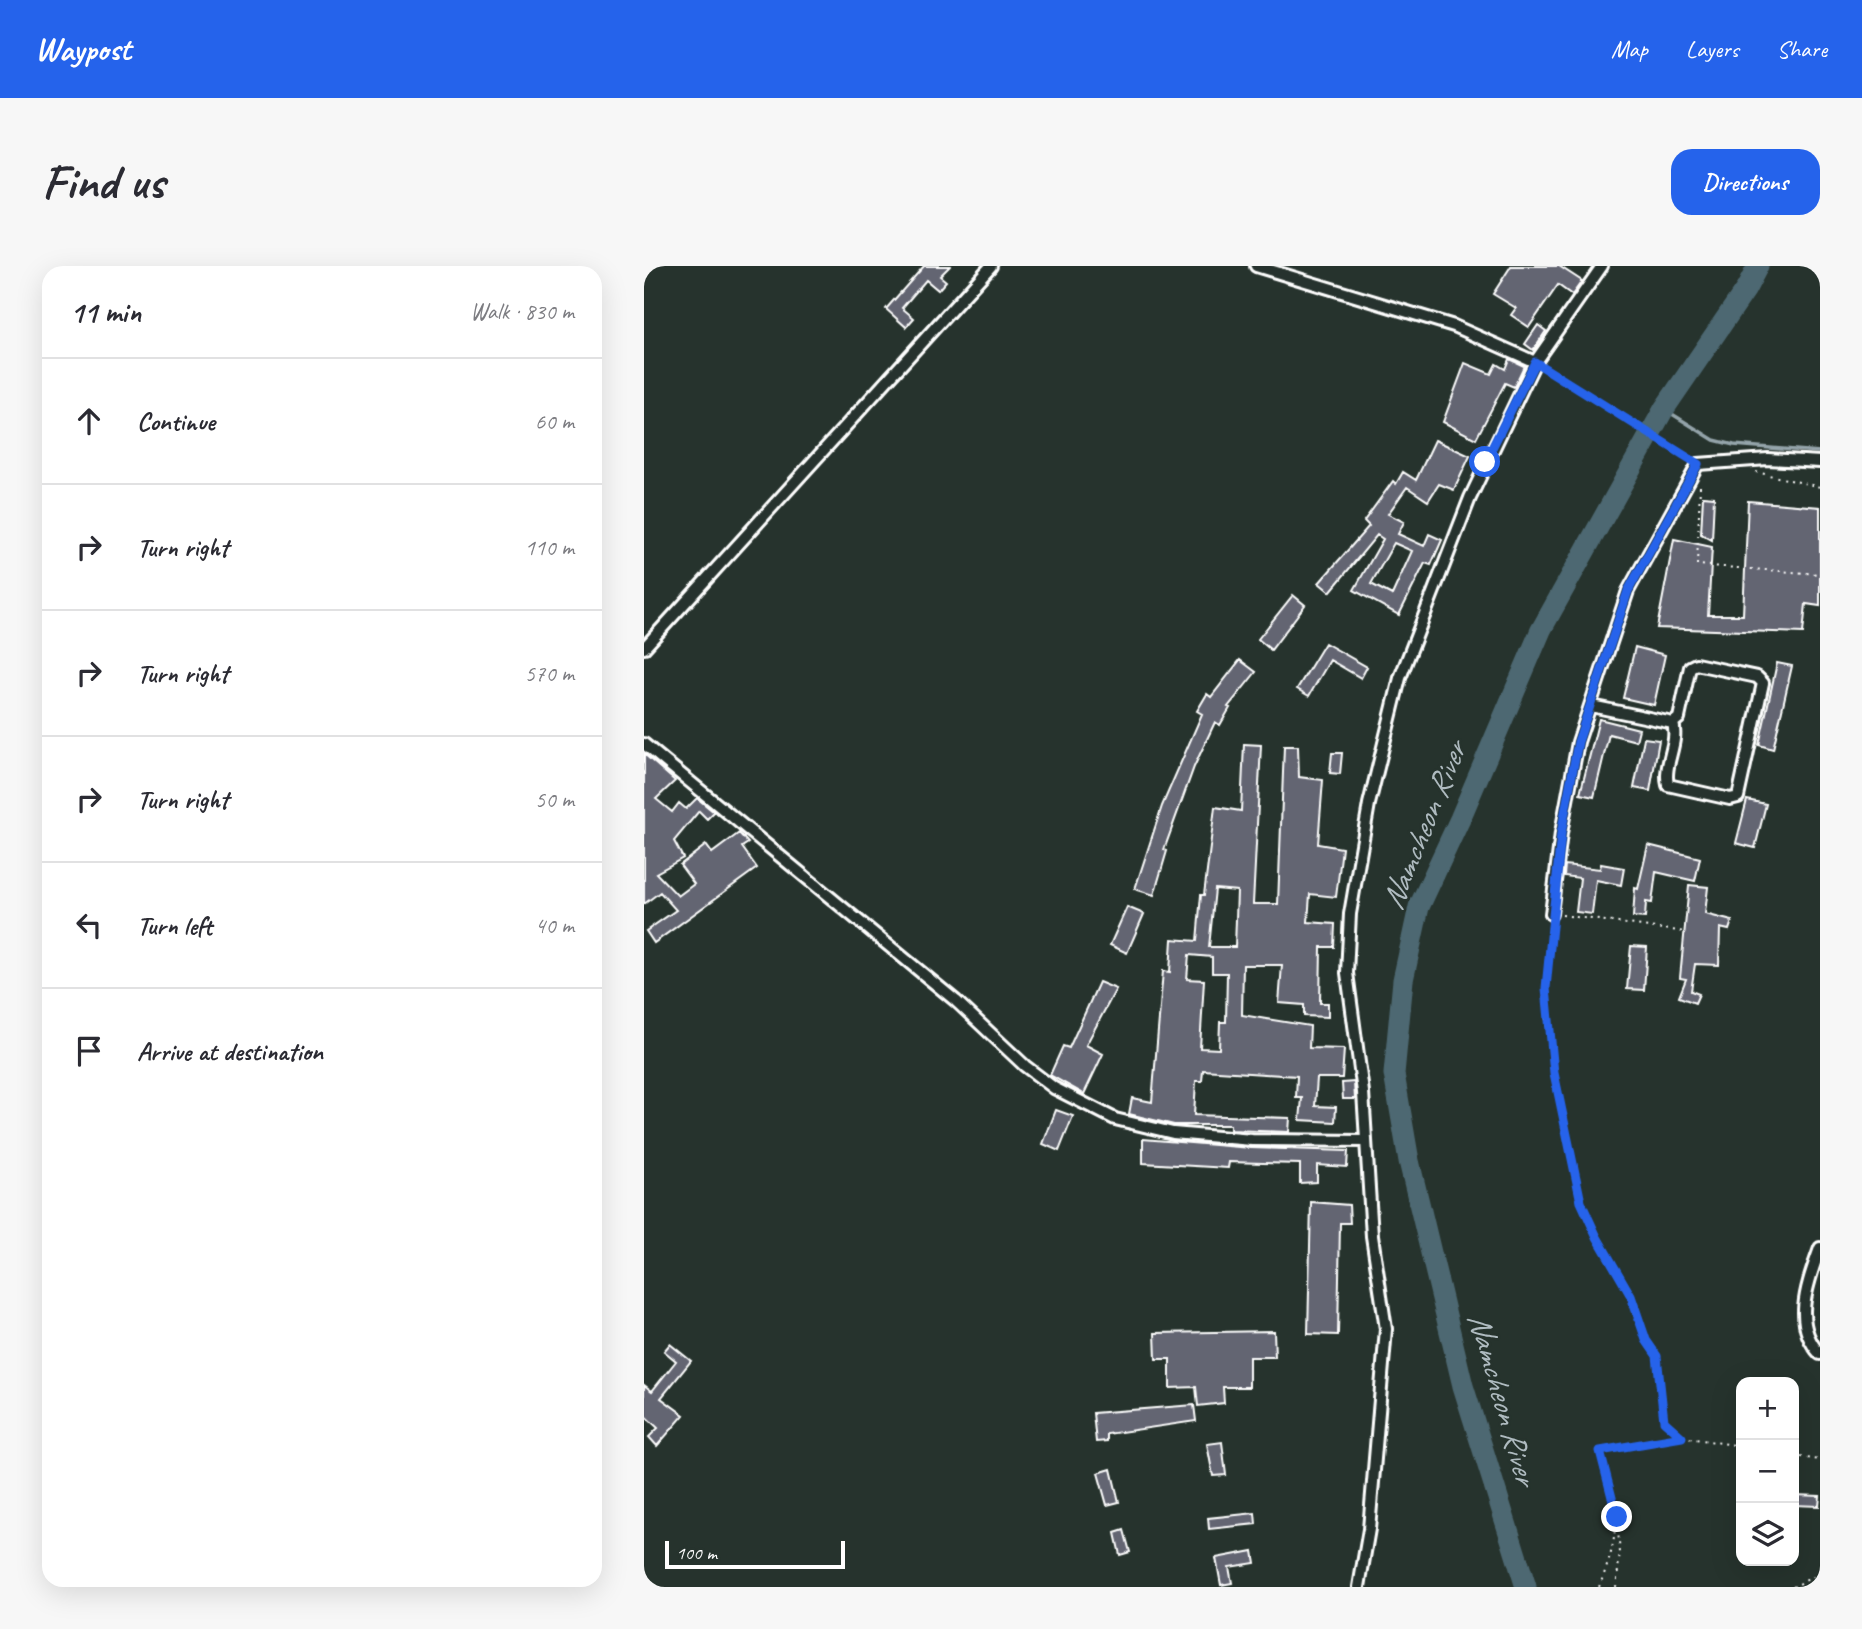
<!DOCTYPE html>
<meta charset="utf-8">
<style>
body{margin:0;font-family:Caveat,sans-serif;background:#f7f7f7;color:#2b2b33}
.controls{position:absolute;right:21px;bottom:21px;display:grid;overflow:hidden;border-radius:14px;box-shadow:0 7px 28px #0002}
.controls button{width:63px;height:63px;display:grid;place-items:center;padding:0;border:0;border-bottom:2px solid #e1e1e2;background:#fff;color:#2b2b33;font:35px sans-serif}
.scale{position:absolute;left:21px;bottom:18px;width:180px;box-sizing:border-box;padding-left:7px;border:4px solid #fff;border-top:0;font-size:19px;line-height:24px;white-space:nowrap;color:#fff;-webkit-text-stroke:5px #26332d;paint-order:stroke}
.stop{position:absolute;width:21px;height:21px;margin:-16px;border:5px solid #2563eb;border-radius:50%;background:#fff}
.stop.end{background:#2563eb;border-color:#fff;box-shadow:0 2px 7px #0008}
.list{margin:0;padding:0;list-style:none}
h2{display:flex;justify-content:space-between;align-items:center;height:91px;margin:0;padding:0 28px;font-size:30px}
h2 small{font-size:23px;font-weight:400;color:#7c7c81}
.list li{display:grid;grid-template-columns:46px 1fr auto;gap:21px;align-items:center;box-sizing:border-box;height:126px;padding:0 28px;border-top:2px solid #e1e1e2}
.list b{display:block;font-size:26px;white-space:nowrap}
.list em{font-size:23px;font-style:normal;color:#7c7c81}
.icon{flex:none;width:38px;height:38px;fill:none;stroke:currentColor;stroke-width:2;stroke-linecap:round;stroke-linejoin:round}
.map{position:relative;flex:none;width:1176px;height:1321px;overflow:hidden;border-radius:21px}
header{display:flex;align-items:center;gap:42px;box-sizing:border-box;height:98px;padding:0 35px;background:#2563eb;color:#fff}
header strong{font-size:33px}
nav{display:flex;gap:38px;margin-inline-start:auto;font-size:24px}
.intro{display:flex;align-items:center;justify-content:space-between;box-sizing:border-box;height:168px;padding:0 42px}
h1{margin:0;font-size:49px}
.button{padding:18px 32px;border-radius:21px;background:#2563eb;color:#fff;font-size:24px;font-weight:700}
main{display:flex;gap:42px;padding:0 42px}
aside{flex:1;background:#fff;border-radius:21px;box-shadow:0 7px 28px #0002}
.map>svg:first-child{display:block}
.lines{fill:none;stroke-linecap:round;stroke-linejoin:round}
.stream{stroke:#94a4aa;stroke-width:3.5}
.river{stroke:#4d6872;stroke-width:21}
.building{fill:#636572;stroke:#fff;stroke-width:2;fill-rule:evenodd}
.street-casing{stroke:#fff;stroke-width:16}
.path{stroke:#fff;stroke-width:2;stroke-dasharray:2 5;stroke-linecap:butt}
.street{stroke:#26332d;stroke-width:10}
.route{stroke:#2563eb;stroke-width:9}
.labels{text-anchor:middle;stroke-width:5;stroke-linejoin:round;paint-order:stroke}
.water-label{font-size:32px;font-style:italic;fill:#afbbc0;stroke:#26332d}
</style>
<header>
<strong>Waypost</strong>
<nav><a>Map</a><a>Layers</a><a>Share</a></nav>
</header>
<div class="intro"><h1>Find us</h1><a class="button">Directions</a></div>
<main>
<aside>
<h2>11 min<small>Walk · 830 m</small></h2>
<ul class="list">
<li><svg class="icon" aria-label="ahead" viewBox="0 0 24 24"><path d="M12 20V5M6 11l6-6 6 6"/></svg><div><b>Continue</b></div><em>60 m</em></li>
<li><svg class="icon" aria-label="right" viewBox="0 0 24 24"><path d="M7 20v-9h11M14 6l5 5-5 5"/></svg><div><b>Turn right</b></div><em>110 m</em></li>
<li><svg class="icon" aria-label="right" viewBox="0 0 24 24"><path d="M7 20v-9h11M14 6l5 5-5 5"/></svg><div><b>Turn right</b></div><em>570 m</em></li>
<li><svg class="icon" aria-label="right" viewBox="0 0 24 24"><path d="M7 20v-9h11M14 6l5 5-5 5"/></svg><div><b>Turn right</b></div><em>50 m</em></li>
<li><svg class="icon" aria-label="left" viewBox="0 0 24 24"><path d="M17 20v-9H6M10 6l-5 5 5 5"/></svg><div><b>Turn left</b></div><em>40 m</em></li>
<li><svg class="icon" aria-label="arrive" viewBox="0 0 24 24"><path d="M6 21V4h12l-3 4 3 4H6"/></svg><div><b>Arrive at destination</b></div></li>
</ul>
</aside>
<div class="map">
<svg width="1176" height="1321" viewBox="0 0 1176 1321">
<rect width="100%" height="100%" fill="#26332d"/>
<filter id="ink" filterUnits="userSpaceOnUse"><feTurbulence type="fractalNoise" baseFrequency=".0143" numOctaves="2"/><feDisplacementMap in="SourceGraphic" scale="14" xChannelSelector="R" yChannelSelector="G"/><feConvolveMatrix kernelMatrix="1 2 1 2 8 2 1 2 1" color-interpolation-filters="sRGB"/></filter>
<g filter="url(#ink)">
<g class="lines">
<!-- stream -->
<path class="stream" d="M 1020,143 L 1070,174 L 1090,179 L 1176,186"/>
<!-- river -->
<path class="river" d="M 882,1321 L 819,1120 L 765,895 L 750,808 L 759,714 L 775,641 L 816,553 L 897,364 L 1020,143 L 1102,23 L 1114,0"/>
</g>
<!-- building -->
<path class="building" d="M 280,0 L 306,0 L 296,10 L 302,15 L 294,24 L 282,14 L 258,42 L 270,52 L 262,61 L 242,43 Z
M 867,0 L 915,0 L 938,15 L 928,29 L 914,19 L 885,61 L 867,49 L 872,42 L 849,28 Z
M 894,59 L 902,65 L 889,84 L 881,78 Z
M 865,93 L 880,100 L 870,121 L 861,117 L 832,173 L 799,156 L 821,97 L 847,108 L 852,98 L 861,103 Z
M 791,174 L 826,190 L 810,224 L 795,218 L 784,235 L 763,221 L 744,248 L 760,256 L 754,268 L 780,280 L 785,268 L 798,274 L 787,299 L 781,297 L 755,349 L 710,324 L 739,273 L 733,269 L 686,326 L 675,317 L 725,260 L 720,255 L 749,215 L 752,218 L 759,206 L 772,214 ZM 750,277 L 768,285 L 748,329 L 727,318 Z
M 1059,230 L 1070,231 L 1068,274 L 1057,268 Z
M 1104,235 L 1176,241 L 1176,340 L 1162,338 L 1159,367 L 1013,362 L 1030,273 L 1068,281 L 1064,349 L 1099,349 Z
M 649,329 L 661,339 L 627,384 L 614,373 Z
M 681,377 L 723,401 L 717,412 L 686,394 L 665,430 L 653,423 Z
M 991,381 L 1021,389 L 1010,439 L 979,432 Z
M 596,394 L 612,406 L 584,441 L 586,442 L 576,459 L 571,456 L 550,501 L 520,584 L 523,585 L 510,629 L 491,623 L 518,540 L 558,448 L 553,445 L 563,428 L 567,431 Z
M 1133,397 L 1148,400 L 1129,483 L 1115,479 Z
M 955,453 L 995,463 L 992,475 L 965,468 L 950,531 L 936,528 Z
M 1000,472 L 1015,474 L 1006,525 L 990,522 Z
M 600,478 L 617,479 L 609,638 L 634,638 L 640,480 L 654,480 L 655,511 L 679,514 L 674,578 L 698,582 L 692,631 L 666,628 L 664,656 L 691,658 L 690,681 L 677,681 L 676,737 L 684,737 L 684,751 L 660,750 L 660,739 L 635,737 L 638,699 L 599,699 L 598,749 L 666,760 L 665,782 L 700,783 L 698,812 L 673,812 L 671,840 L 692,841 L 691,856 L 656,854 L 658,832 L 652,832 L 653,810 L 559,804 L 558,815 L 552,815 L 550,849 L 646,852 L 645,866 L 586,864 L 586,859 L 530,859 L 485,848 L 488,832 L 508,836 L 519,705 L 526,706 L 528,673 L 553,675 L 557,629 L 560,629 L 571,541 L 597,545 ZM 571,623 L 593,625 L 591,681 L 565,681 ZM 545,689 L 568,691 L 568,707 L 583,707 L 582,756 L 576,756 L 575,783 L 556,782 L 560,714 L 543,713 Z
M 688,487 L 698,487 L 696,508 L 686,507 Z
M 0,488 L 31,515 L 12,533 L 28,546 L 35,537 L 42,543 L 53,532 L 70,546 L 63,553 L 55,545 L 30,575 L 39,592 L 12,607 L 34,630 L 50,618 L 36,599 L 62,579 L 68,587 L 95,567 L 104,577 L 98,581 L 113,602 L 10,677 L 2,665 L 32,644 L 16,626 L 0,638 Z
M 1103,534 L 1122,538 L 1111,582 L 1092,577 Z
M 1004,579 L 1056,592 L 1051,615 L 1012,606 L 1008,637 L 1002,636 L 1001,652 L 989,651 L 991,622 L 994,623 Z
M 957,598 L 980,602 L 977,619 L 952,614 L 948,648 L 932,646 L 936,612 L 920,610 L 921,599 L 956,603 Z
M 1045,619 L 1064,621 L 1061,648 L 1088,655 L 1085,664 L 1076,662 L 1075,699 L 1051,698 L 1047,725 L 1055,728 L 1051,737 L 1035,731 L 1042,713 L 1036,712 Z
M 483,641 L 500,648 L 483,687 L 466,679 Z
M 987,680 L 1003,681 L 1000,724 L 983,723 Z
M 455,716 L 472,723 L 442,779 L 459,788 L 440,828 L 406,809 L 419,780 L 425,782 Z
M 710,816 L 711,833 L 699,833 L 698,817 Z
M 412,844 L 429,850 L 415,885 L 399,878 Z
M 499,873 L 607,882 L 704,885 L 703,901 L 673,899 L 673,916 L 656,917 L 656,898 L 585,896 L 584,902 L 499,897 Z
M 667,936 L 705,939 L 706,957 L 696,957 L 694,1069 L 664,1068 Z
M 630,1065 L 631,1091 L 605,1091 L 605,1121 L 579,1121 L 580,1137 L 554,1140 L 552,1121 L 526,1122 L 526,1093 L 512,1093 L 511,1067 Z
M 26,1078 L 47,1095 L 17,1132 L 40,1149 L 13,1180 L 5,1171 L 14,1162 L 0,1149 L 0,1119 L 8,1125 L 32,1095 L 20,1085 Z
M 550,1139 L 552,1155 L 463,1168 L 463,1175 L 452,1176 L 449,1147 Z
M 578,1176 L 582,1209 L 569,1210 L 563,1178 Z
M 467,1203 L 475,1236 L 463,1239 L 454,1207 Z
M 1150,1229 L 1176,1230 L 1175,1240 L 1150,1239 Z
M 611,1247 L 612,1258 L 565,1263 L 564,1252 Z
M 480,1264 L 486,1286 L 476,1289 L 471,1267 Z
M 609,1285 L 611,1297 L 585,1301 L 588,1317 L 577,1319 L 572,1292 Z"/>
<g class="lines">
<defs>
<path id="street" d="M 612,0 L 810,60 L 891,96
M 0,382 L 347,0
M 947,440 L 1029,457 L 1035,452 L 1046,401 L 1052,398 L 1113,411 L 1119,417 L 1094,531 L 1086,533 L 1024,519 C 1019,498 1035,478 1029,457
M 0,478 L 312,735 L 381,800 L 410,822 L 471,853 L 529,867 L 608,874 L 721,875
M 907,648 L 917,567 L 934,476 L 984,325 L 1054,198 L 1124,193 L 1176,196
M 1176,982 C 1164,1017 1147,1057 1176,1088
M 715,1321 L 725,1263 L 742,1063 L 728,970 L 719,826 L 703,707 L 706,648 L 725,538 L 756,412 L 826,232 L 891,96 L 958,0"/>
</defs>
<!-- street casing -->
<use href="#street" class="street-casing"/>
<!-- path -->
<path class="path" d="M 901,102 L 1044,192
M 1112,206 L 1176,221
M 1056,220 L 1053,299 L 1176,308
M 918,649 L 1041,666
M 906,661 L 903,758 L 930,909 L 937,936 L 953,971 L 987,1030 L 1002,1074 L 1012,1090 L 1020,1155 L 1038,1171
M 1150,1190 L 1176,1194
M 955,1321 C 980,1260 972,1246 956,1185 L 1038,1171 L 1097,1180
M 972,1321 L 976,1287 L 973,1255
M 1149,1321 L 1176,1307"/>
<!-- street -->
<use href="#street" class="street"/>
</g>
</g>
<g class="lines" filter="url(#ink)">
<!-- route -->
<path class="route" d="M 841,196 L 891,96 L 1054,198 L 984,325 L 934,476 L 917,568 L 902,722 L 910,807 L 937,936 L 953,971 L 987,1030 L 1002,1074 L 1013,1090 L 1020,1155 L 1038,1171 L 956,1185 L 973,1251"/>
</g>
<g class="labels">
<!-- water labels -->
<g class="water-label">
<text transform="translate(779 560) rotate(-68)" y="11">Namcheon River</text>
<text transform="translate(859 1132) rotate(74)" y="11">Namcheon River</text>
</g>
</g>
</svg>
<div class="controls">
<button>+</button>
<button>−</button>
<button><svg class="icon" aria-label="layers" viewBox="0 0 24 24"><path d="M12 4l9 5-9 5-9-5zM3 14l9 5 9-5"/></svg></button>
</div>
<div class="scale">100 m</div>
<div class="stop" style="left:841px;top:196px"></div>
<div class="stop end" style="left:973px;top:1251px"></div>
</div>
</main>
